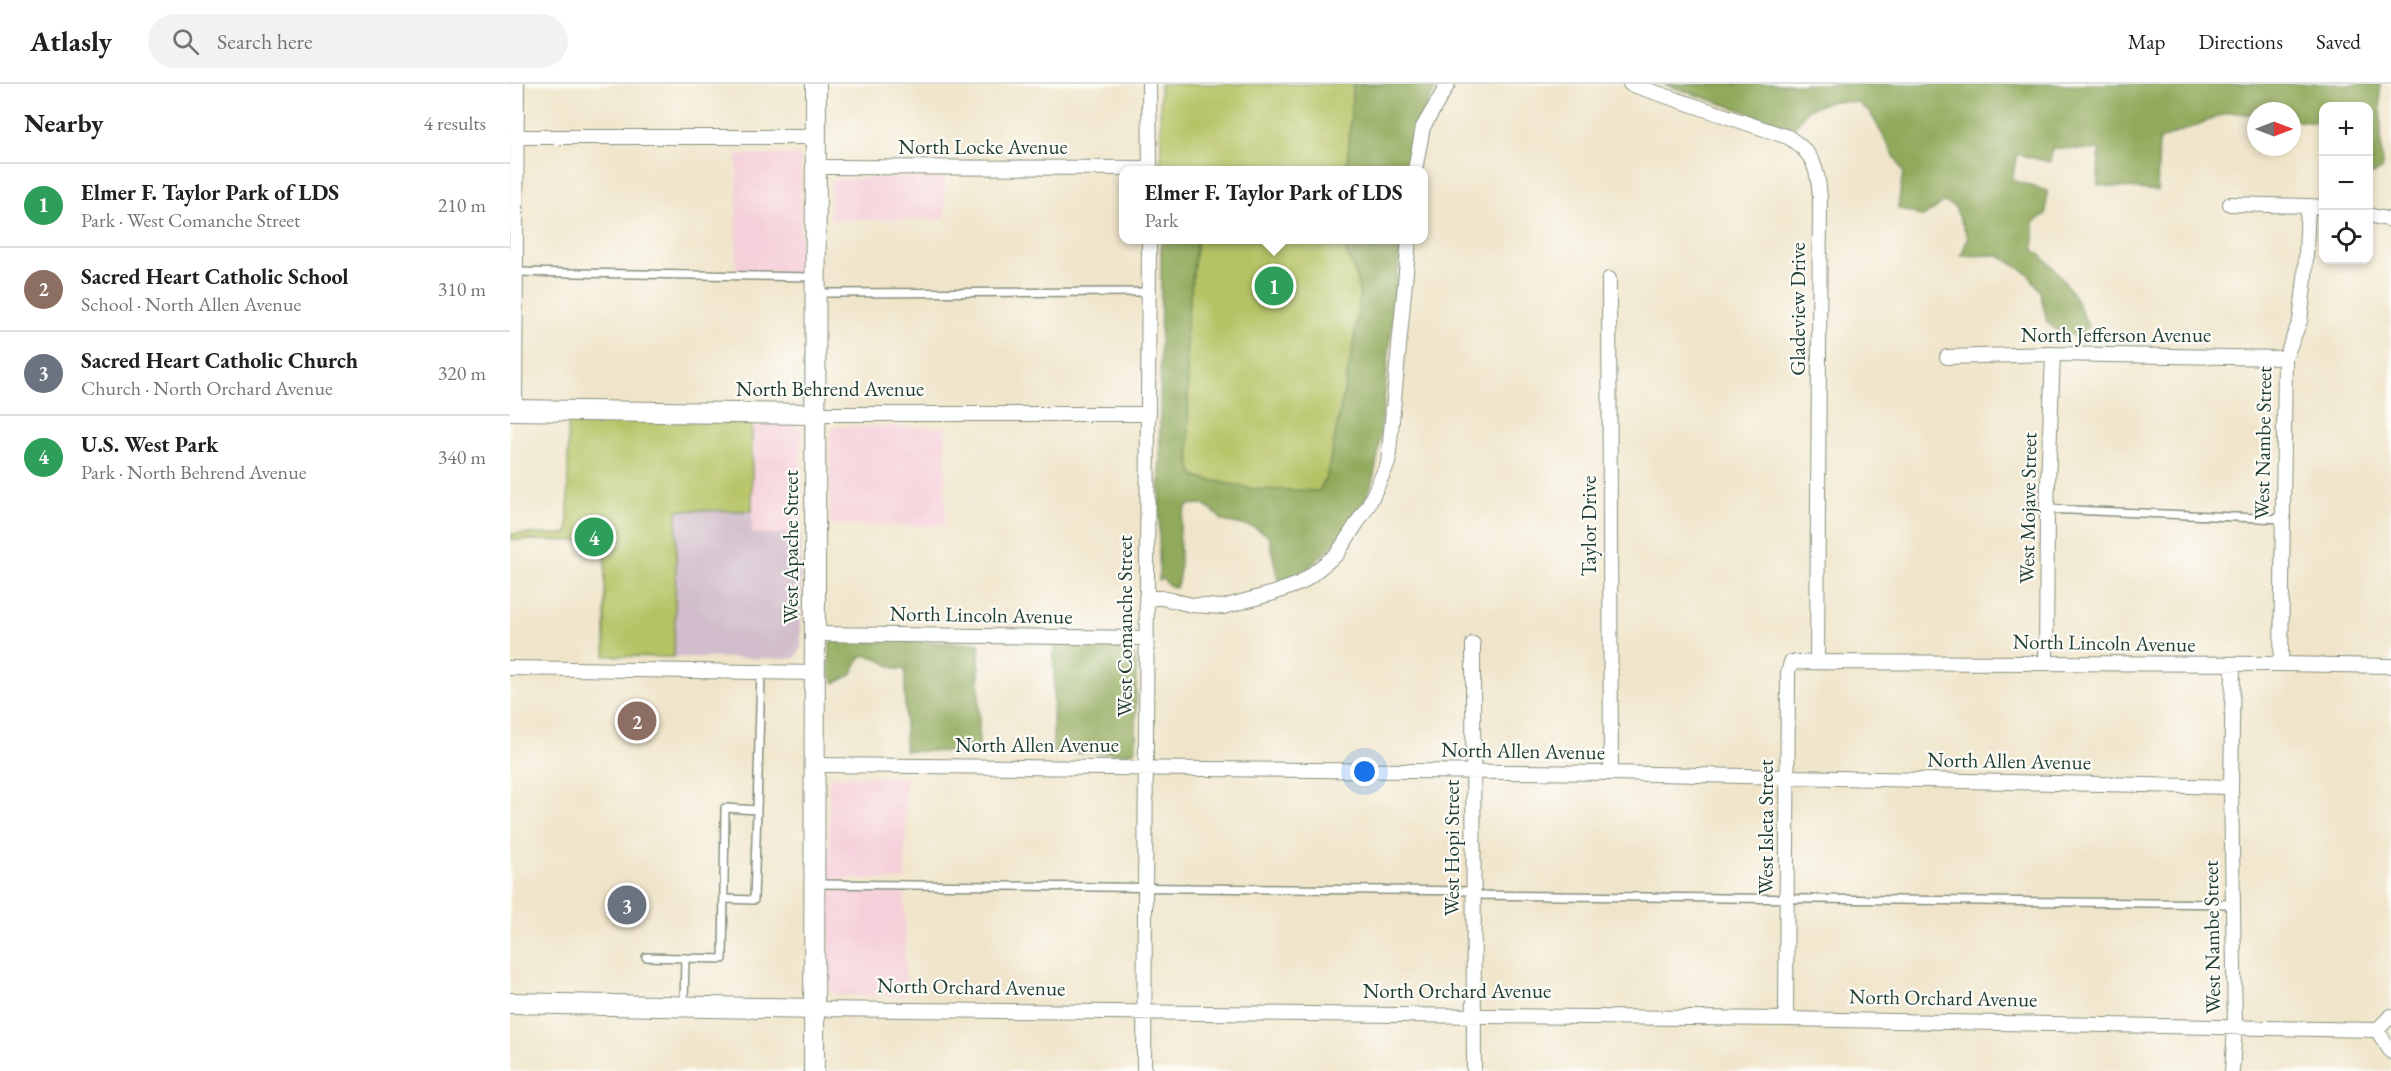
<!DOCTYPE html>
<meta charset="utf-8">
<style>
body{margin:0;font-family:"EB Garamond",serif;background:#f2f2f2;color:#202124}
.controls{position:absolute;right:18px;top:18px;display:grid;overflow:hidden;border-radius:12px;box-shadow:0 3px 9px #0003}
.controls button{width:54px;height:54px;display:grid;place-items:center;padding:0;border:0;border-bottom:2px solid #e0e0e0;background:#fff;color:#202124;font:30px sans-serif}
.compass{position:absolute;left:1737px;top:18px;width:54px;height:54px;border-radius:50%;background:#fff;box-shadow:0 3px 9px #0003;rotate:90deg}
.you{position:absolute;left:855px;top:688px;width:21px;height:21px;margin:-15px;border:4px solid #fff;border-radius:50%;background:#1a73e8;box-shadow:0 0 0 9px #1a73e833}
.badge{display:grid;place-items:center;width:39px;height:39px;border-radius:50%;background:#c8321e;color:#fff;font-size:20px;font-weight:700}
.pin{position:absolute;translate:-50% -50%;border:3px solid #fff;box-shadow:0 2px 6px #0006}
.popup{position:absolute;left:609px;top:82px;width:309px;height:78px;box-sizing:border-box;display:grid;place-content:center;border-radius:12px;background:#fff;filter:drop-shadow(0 2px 4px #0005);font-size:20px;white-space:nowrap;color:#757577}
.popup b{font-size:22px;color:#202124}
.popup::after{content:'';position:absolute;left:50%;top:100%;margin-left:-12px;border:12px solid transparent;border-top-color:#fff}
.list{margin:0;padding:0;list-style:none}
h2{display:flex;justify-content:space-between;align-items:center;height:78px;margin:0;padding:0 24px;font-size:26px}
h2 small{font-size:20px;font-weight:400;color:#757577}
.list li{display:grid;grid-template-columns:39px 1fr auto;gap:18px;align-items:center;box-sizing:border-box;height:84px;padding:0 24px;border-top:2px solid #e0e0e0}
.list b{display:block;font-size:22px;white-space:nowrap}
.list p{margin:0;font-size:20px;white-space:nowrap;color:#757577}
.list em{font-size:20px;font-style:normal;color:#757577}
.icon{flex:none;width:33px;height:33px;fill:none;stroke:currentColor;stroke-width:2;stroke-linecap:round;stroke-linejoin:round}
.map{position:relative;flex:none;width:1881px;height:987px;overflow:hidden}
header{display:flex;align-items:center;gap:36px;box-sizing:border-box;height:84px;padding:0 30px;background:#fff;border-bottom:2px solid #e0e0e0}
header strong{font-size:28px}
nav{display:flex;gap:33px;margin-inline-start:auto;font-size:21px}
.search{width:420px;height:54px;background:#f2f2f2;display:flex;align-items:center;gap:15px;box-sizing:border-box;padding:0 21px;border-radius:33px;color:#757577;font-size:22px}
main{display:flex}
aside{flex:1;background:#fff}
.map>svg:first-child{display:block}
.built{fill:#f5cfd9}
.industrial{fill:#d1bdcb}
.green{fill:#b6c365;stroke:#6a804c;stroke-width:1.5}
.forest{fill:#90a95a;stroke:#587347;stroke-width:1.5}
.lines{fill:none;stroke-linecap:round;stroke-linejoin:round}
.lane-casing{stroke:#88917f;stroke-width:10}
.street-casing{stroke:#88917f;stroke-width:16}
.secondary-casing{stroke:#88917f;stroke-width:22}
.lane{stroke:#fff;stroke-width:7}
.street{stroke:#fff;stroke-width:14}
.secondary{stroke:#fff;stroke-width:20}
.labels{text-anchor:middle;stroke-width:4.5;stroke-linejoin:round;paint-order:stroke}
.street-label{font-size:21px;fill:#1f3d34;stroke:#fdfcf7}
</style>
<header>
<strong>Atlasly</strong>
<div class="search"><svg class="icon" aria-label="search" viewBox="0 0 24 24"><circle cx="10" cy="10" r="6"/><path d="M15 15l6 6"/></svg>Search here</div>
<nav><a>Map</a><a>Directions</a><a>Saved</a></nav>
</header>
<main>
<aside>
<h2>Nearby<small>4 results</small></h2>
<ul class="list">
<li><span class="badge" style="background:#2e9e5b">1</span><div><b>Elmer F. Taylor Park of LDS</b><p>Park · West Comanche Street</p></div><em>210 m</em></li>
<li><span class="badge" style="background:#8d6e63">2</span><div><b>Sacred Heart Catholic School</b><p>School · North Allen Avenue</p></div><em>310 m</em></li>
<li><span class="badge" style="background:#6b7280">3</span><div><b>Sacred Heart Catholic Church</b><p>Church · North Orchard Avenue</p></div><em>320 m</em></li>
<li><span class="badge" style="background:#2e9e5b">4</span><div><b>U.S. West Park</b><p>Park · North Behrend Avenue</p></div><em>340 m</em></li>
</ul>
</aside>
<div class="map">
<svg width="1881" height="987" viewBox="0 0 1881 987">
<rect width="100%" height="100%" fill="#fdfcf7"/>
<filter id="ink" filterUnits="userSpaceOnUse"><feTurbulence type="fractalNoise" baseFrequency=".0167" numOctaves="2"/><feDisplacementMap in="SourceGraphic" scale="12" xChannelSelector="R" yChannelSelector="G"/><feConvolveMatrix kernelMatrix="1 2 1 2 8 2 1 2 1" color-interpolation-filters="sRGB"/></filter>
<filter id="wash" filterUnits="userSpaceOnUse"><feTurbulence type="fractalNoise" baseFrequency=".008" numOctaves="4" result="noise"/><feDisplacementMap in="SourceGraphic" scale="24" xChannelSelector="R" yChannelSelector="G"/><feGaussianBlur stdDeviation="1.35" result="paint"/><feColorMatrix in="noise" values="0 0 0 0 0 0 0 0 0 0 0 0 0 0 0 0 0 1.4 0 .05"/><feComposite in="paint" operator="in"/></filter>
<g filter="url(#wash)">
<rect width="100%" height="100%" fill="#f0e5ca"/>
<!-- built -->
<path class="built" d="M 227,71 L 286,71 L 291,74 L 291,189 L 226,186 Z
M 325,94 L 435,94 L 435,135 L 320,136 L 320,101 Z
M 242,339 L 284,340 L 289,342 L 291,346 L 291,450 L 242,450 Z
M 328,342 L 436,343 L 435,442 L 320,441 L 320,348 L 321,345 Z
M 323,692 L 396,693 L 395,796 L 319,795 L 319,698 Z
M 319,807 L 395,807 L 395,912 L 329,911 L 320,907 Z"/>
<!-- industrial -->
<path class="industrial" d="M 167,426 L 242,427 L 242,450 L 291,450 L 291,564 L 286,573 L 280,575 L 164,573 Z"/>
<!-- green -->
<path class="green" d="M 650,0 L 843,0 L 837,86 L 651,86 Z
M 687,156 L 836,156 L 836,167 L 845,188 L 850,212 L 842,269 L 817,391 L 809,407 L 743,405 L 685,393 L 680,381 L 676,245 Z
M 58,336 L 242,339 L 242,427 L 167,426 L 164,573 L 95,572 L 95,457 L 2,456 L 2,450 L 58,450 Z"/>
<!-- forest -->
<path class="forest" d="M 843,0 L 928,0 L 906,42 L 899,86 L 837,86 Z
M 1154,0 L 1870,0 L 1872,86 L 1863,90 L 1859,89 L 1858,22 L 1814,22 L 1813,40 L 1782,36 L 1782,27 L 1746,27 L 1746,31 L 1720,28 L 1649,56 L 1647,107 L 1588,101 L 1589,66 L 1542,64 L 1540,78 L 1507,70 L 1502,96 L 1537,107 L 1536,130 L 1524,138 L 1524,166 C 1548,183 1568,215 1578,243 L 1570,251 L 1553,252 L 1537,238 L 1530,207 L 1519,190 L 1489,171 L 1451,172 L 1458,154 L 1445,123 L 1434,118 L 1413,133 L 1388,124 L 1393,88 L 1361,30 L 1347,18 L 1321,17 L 1298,25 L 1284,44 Z
M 651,156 L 687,156 L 676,245 L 680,380 L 685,393 L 743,405 L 809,407 L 817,391 L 842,269 L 850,212 L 845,188 L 836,167 L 836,156 L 891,156 L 868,372 C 865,385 863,400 857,412 C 845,437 814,475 790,489 C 783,493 775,494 768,496 L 759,452 L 744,443 L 713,437 L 703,427 L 691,420 L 678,421 C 662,446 676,478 666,504 L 657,500 L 653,495 L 649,497 Z
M 324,557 L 469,559 L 469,668 L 395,667 L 395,585 C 380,588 370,569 351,572 L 341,591 L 325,599 L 319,589 L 320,559 Z
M 544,561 L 614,562 L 621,565 L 626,577 L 626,664 L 622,669 L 543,669 Z"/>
</g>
<g filter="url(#ink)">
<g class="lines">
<defs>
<path id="lane" d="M 5,188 L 303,193
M 306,209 L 639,208
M 1537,425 L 1772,435
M 307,800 L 964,807
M 964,811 L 1723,820
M 214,815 L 244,816 L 247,726
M 136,873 L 213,875 L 215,724 L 247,726 L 251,589
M 174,920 L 175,874"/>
<path id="street" d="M 639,0 L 640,86
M 1120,0 L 1278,53 C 1304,69 1308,85 1310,114 L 1307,577
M 0,53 L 306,53
M 306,83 L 640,84
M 905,86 L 913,43 L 938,0
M 1720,120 L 1798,122
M 1858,131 L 1881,136
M 1099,195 L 1101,689
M 1437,273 L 1543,270 L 1775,274
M 5,327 L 7,0
M 305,330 L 639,330
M 636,514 L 652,514 L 682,521 L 713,523 L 764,509 L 791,499 L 827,470 L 858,422 L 878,379 L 899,156
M 305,550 L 636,554
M 963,560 L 964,987
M 1536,579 L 1537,425 L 1543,270
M 1771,580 L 1775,274 L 1790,237 L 1795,194 L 1798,122 L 1814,123
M 0,584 L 305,589
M 304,681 L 1101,689 L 1721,703
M 304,925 L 1276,935 L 1867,946
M 1276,935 L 1278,589 L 1281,578 L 1771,580 L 1881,582
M 1867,946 L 1881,968
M 1867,946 L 1881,932
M 634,987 L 639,156
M 1722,987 L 1725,944 L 1721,703 L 1723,581"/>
<path id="secondary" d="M 0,326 L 305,330
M 0,919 L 304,925
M 304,987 L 306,0"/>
</defs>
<!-- lane casing -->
<use href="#lane" class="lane-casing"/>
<!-- street casing -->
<use href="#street" class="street-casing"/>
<!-- secondary casing -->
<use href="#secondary" class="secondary-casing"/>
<!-- lane -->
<use href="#lane" class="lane"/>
<!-- street -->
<use href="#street" class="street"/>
<!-- secondary -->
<use href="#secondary" class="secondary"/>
</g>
</g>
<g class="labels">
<!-- street labels -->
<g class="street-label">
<text x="473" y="70">North Locke Avenue</text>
<text transform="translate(1288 225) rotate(-90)" y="7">Gladeview Drive</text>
<text x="1606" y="258">North Jefferson Avenue</text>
<text x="320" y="312">North Behrend Avenue</text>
<text transform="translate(1753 359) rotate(-89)" y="7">West Nambe Street</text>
<text transform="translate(1518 424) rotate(-89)" y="7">West Mojave Street</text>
<text transform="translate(1079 442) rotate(-90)" y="7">Taylor Drive</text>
<text transform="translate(281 463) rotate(-90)" y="7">West Apache Street</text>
<text transform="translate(471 531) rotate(1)" y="7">North Lincoln Avenue</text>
<text transform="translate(615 542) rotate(-90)" y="7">West Comanche Street</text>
<text transform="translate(1594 559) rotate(1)" y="7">North Lincoln Avenue</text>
<text x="527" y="668">North Allen Avenue</text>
<text transform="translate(1013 667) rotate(1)" y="7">North Allen Avenue</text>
<text transform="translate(1499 677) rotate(1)" y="7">North Allen Avenue</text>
<text transform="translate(1256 743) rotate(-90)" y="7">West Isleta Street</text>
<text transform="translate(942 764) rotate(-90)" y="7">West Hopi Street</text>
<text transform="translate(1702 853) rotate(-91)" y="7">West Nambe Street</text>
<text transform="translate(461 903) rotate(1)" y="7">North Orchard Avenue</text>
<text x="947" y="914">North Orchard Avenue</text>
<text transform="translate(1433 914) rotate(1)" y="7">North Orchard Avenue</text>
</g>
</g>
</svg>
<div class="controls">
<button>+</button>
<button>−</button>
<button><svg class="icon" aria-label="locate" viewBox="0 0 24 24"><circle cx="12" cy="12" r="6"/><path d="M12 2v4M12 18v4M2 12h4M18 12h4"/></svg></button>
</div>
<svg class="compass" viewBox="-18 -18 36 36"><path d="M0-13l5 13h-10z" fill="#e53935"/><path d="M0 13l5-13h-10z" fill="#757577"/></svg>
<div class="you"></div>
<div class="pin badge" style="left:764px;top:202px;background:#2e9e5b">1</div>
<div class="popup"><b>Elmer F. Taylor Park of LDS</b>Park</div>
<div class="pin badge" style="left:127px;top:637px;background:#8d6e63">2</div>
<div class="pin badge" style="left:117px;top:821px;background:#6b7280">3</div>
<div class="pin badge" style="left:84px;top:453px;background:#2e9e5b">4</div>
</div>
</main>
